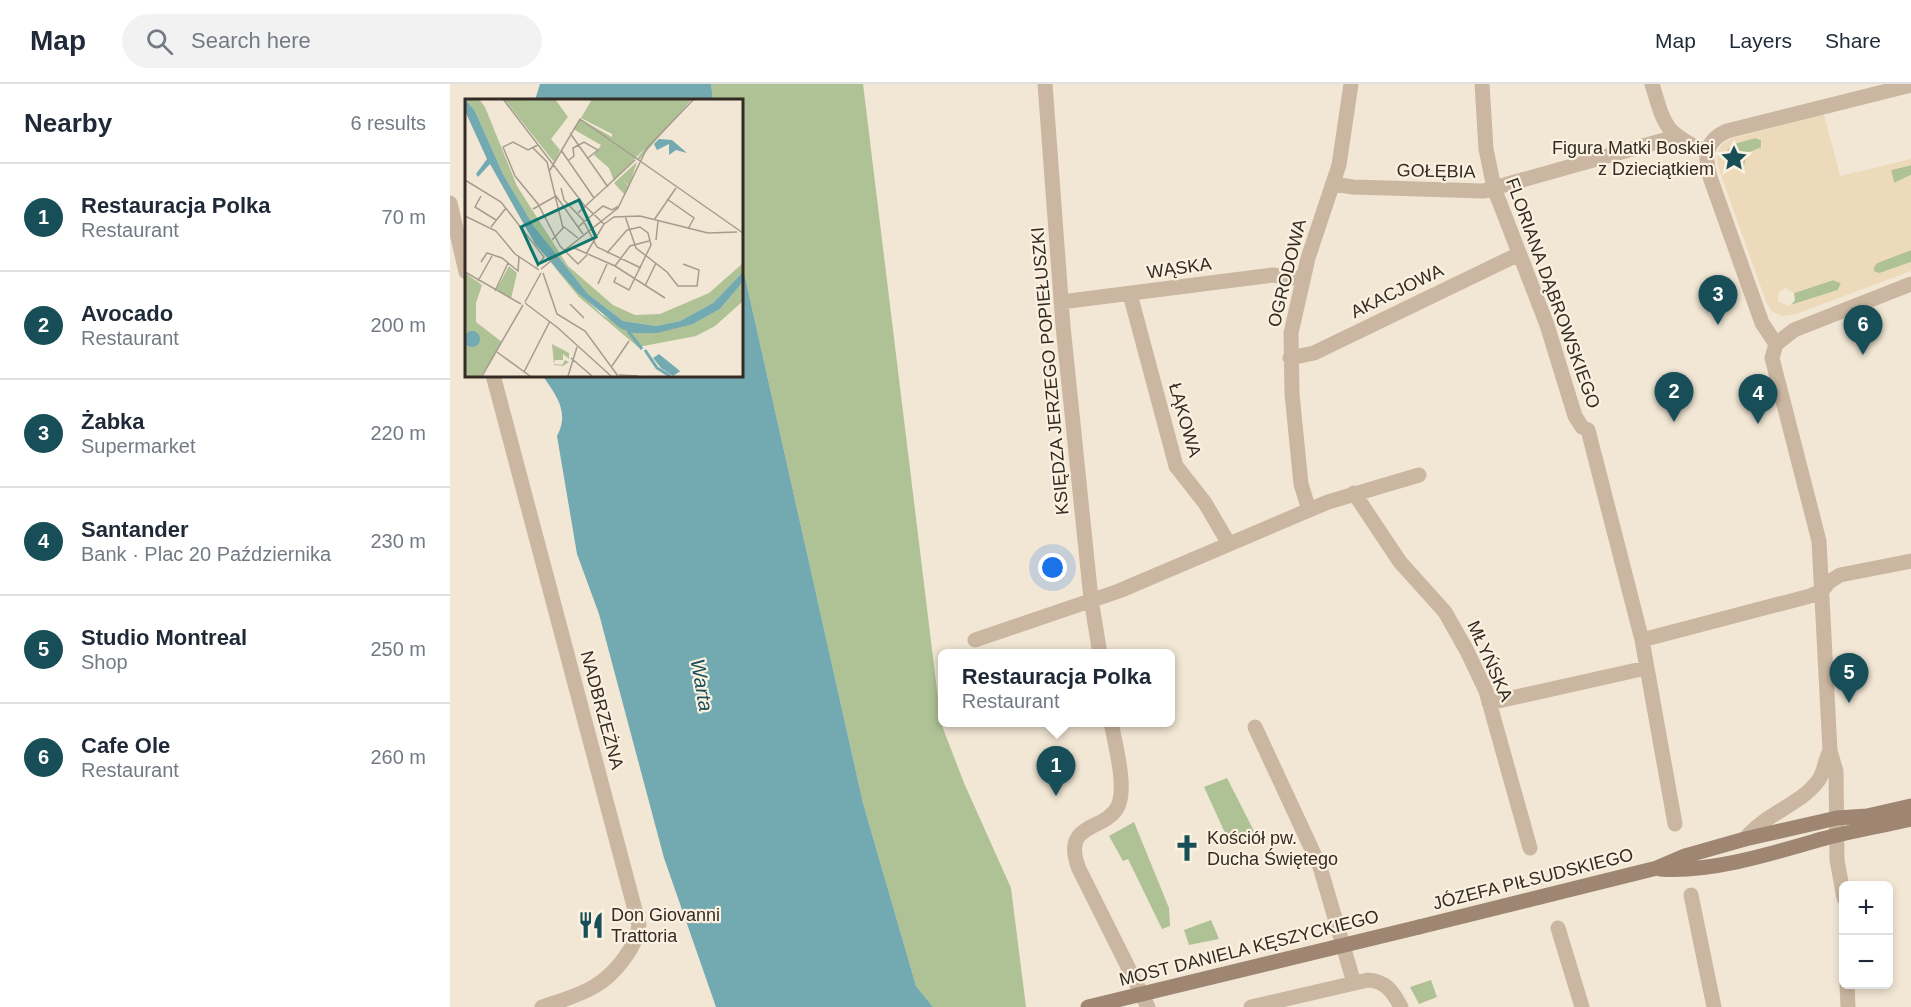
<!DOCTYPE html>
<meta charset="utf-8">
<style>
body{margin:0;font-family:Helvetica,sans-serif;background:#f2f2f3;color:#1f2937}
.controls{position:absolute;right:18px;bottom:18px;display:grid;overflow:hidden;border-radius:9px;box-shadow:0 3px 9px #0003}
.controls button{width:54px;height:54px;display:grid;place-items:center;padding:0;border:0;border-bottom:2px solid #e0e1e3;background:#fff;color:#1f2937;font:30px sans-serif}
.you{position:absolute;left:603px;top:484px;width:21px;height:21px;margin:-15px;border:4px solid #fff;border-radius:50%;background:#1a73e8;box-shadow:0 0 0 9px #1a73e833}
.badge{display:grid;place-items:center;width:39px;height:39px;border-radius:50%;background:#184e58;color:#fff;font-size:20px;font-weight:700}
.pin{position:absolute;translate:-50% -50px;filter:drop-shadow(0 2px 3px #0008)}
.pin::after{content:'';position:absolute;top:32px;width:21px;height:18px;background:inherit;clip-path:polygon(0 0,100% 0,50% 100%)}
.popup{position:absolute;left:488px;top:565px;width:237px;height:78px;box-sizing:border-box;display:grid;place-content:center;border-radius:9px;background:#fff;filter:drop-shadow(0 2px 4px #0005);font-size:20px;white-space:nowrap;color:#747a83}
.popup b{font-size:22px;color:#1f2937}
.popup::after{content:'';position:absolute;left:50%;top:100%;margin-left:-12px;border:12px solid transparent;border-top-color:#fff}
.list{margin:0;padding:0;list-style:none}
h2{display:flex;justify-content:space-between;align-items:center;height:78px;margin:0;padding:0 24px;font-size:26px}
h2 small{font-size:20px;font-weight:400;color:#747a83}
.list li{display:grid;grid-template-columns:39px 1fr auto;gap:18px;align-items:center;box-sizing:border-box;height:108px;padding:0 24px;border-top:2px solid #e0e1e3}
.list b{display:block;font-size:22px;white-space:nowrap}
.list p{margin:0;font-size:20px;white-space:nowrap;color:#747a83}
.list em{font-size:20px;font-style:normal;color:#747a83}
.icon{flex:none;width:33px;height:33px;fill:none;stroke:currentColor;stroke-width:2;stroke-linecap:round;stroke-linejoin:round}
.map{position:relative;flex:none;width:1461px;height:923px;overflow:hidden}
header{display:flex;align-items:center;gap:36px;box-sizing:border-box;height:84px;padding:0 30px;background:#fff;border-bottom:2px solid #e0e1e3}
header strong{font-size:28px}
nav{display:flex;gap:33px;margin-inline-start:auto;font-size:21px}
.search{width:420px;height:54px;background:#f2f2f3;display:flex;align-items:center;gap:15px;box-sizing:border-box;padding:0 21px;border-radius:33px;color:#747a83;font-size:22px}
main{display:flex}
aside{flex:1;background:#fff}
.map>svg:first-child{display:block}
.green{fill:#afc295}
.plaza{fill:#ecdabb;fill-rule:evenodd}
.water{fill:#73a9b1}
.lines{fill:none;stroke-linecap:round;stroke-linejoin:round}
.street{stroke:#cbb7a1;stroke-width:15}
.secondary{stroke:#9e8672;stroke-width:15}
.secondary-bridge{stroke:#9e8672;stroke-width:15}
.labels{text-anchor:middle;stroke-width:4.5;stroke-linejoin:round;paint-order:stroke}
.poi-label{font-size:18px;fill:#342b24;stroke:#faf1e1;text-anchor:start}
.street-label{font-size:18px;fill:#342b24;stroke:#faf1e1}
.water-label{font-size:20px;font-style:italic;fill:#184e58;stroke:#faf1e1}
.inset-river{fill:none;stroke:#73a9b1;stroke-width:3}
.inset-road{fill:none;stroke:#a69c8e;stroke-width:1.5}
.view{fill:#0f766e;fill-opacity:0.15;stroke:#0f766e;stroke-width:3}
.inset-edge{fill:none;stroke:#342b24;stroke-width:3}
</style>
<header>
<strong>Map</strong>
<div class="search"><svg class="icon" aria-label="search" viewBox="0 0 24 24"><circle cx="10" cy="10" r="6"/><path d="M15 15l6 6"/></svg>Search here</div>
<nav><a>Map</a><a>Layers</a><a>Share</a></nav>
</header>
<main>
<aside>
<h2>Nearby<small>6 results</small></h2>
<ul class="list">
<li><span class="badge">1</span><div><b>Restauracja Polka</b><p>Restaurant</p></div><em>70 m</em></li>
<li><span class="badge">2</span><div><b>Avocado</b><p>Restaurant</p></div><em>200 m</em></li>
<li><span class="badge">3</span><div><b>Żabka</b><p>Supermarket</p></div><em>220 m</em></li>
<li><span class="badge">4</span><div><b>Santander</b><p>Bank · Plac 20 Października</p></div><em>230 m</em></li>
<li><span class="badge">5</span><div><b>Studio Montreal</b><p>Shop</p></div><em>250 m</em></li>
<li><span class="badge">6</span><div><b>Cafe Ole</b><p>Restaurant</p></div><em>260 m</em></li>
</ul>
</aside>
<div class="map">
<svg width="1461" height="923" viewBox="0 0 1461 923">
<rect width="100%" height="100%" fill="#f2e7d5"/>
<!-- green -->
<path class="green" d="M 261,0 L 413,0 L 491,639 L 514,699 L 561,804 L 576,923 L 483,923 L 466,902 L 413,719 L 291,175 L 291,16 L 263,16 Z
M 1305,54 L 1311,56 L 1311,65 L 1298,69 L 1296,79 L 1292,84 L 1279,83 L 1274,75 L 1277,66 L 1287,59 Z
M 1461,81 L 1461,91 L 1444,99 L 1441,86 Z
M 1461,166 L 1461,178 L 1430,189 L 1424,188 L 1423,182 L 1427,179 Z
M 1383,196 L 1391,199 L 1388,206 L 1341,221 L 1345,216 L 1344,209 Z
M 777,694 L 806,751 L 781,762 L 754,703 Z
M 684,738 L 719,824 L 720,842 L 712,845 L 678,775 L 673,777 L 659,752 Z
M 761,836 L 769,855 L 739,861 L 734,846 Z
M 981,896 L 987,913 L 969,920 L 960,903 Z"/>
<!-- plaza -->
<path class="plaza" d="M 1374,30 L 1390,92 L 1461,75 L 1461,81 L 1441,86 L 1444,99 L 1461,91 L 1461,166 L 1427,179 L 1423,185 L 1426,189 L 1430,189 L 1461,178 L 1461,187 L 1346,230 L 1332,232 L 1321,227 L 1315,215 L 1268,82 L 1267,70 L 1271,61 L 1280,55 ZM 1305,54 L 1311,56 L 1312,63 L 1297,69 L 1294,82 L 1285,85 L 1278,82 L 1274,72 L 1277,66 L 1287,59 ZM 1383,196 L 1391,199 L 1388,206 L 1338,222 L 1328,217 L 1328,209 L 1335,204 L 1344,209 Z"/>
<!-- water -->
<path class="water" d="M 90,0 L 261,0 L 263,16 L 85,16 Z
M 291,175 L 413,719 L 466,902 L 483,923 L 266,923 L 214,774 L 149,530 L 127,470 L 107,352 C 120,328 106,311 92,291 L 291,291 Z"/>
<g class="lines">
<!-- street -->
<path class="street" d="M 595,0 L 613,242 L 641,515 L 650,570
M 1032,0 L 1036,65 L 1044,104 L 1097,241 L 1125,332 L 1132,343 L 1138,346 L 1192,556 L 1225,740
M 1202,0 C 1215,43 1214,48 1256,68
M 883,100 L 903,103 L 1033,107 L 1225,53
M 0,119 L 16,188
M 680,210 L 726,382 L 755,419 L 779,460
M 611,218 L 823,191 L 852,195
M 1326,260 L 1312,239 L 1261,96 C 1254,74 1254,57 1277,47 L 1461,1
M 840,274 L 864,269 L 1069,170
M 43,291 L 189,841 C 187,863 164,891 145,902 C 129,912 109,917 92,923
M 904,409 L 950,478 L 995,528 L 1017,567 L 1036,607 L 1080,764
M 859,426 L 851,400 L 842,310 L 841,249 L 858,174 L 889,81 L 901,0
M 525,556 L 669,507 L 878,418 L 969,391
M 1192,556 L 1360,512 L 1372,507 L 1379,498 L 1390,491 L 1461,477
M 1039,619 L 1196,584
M 661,638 C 665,660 677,703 668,722 C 656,748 610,737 629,785 L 698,923
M 805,643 L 870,783 L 904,899
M 1295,755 C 1314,730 1349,722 1368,697 C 1375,688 1374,677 1380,667
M 1241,811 L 1264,923
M 1394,814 L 1387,776 L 1386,687 L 1380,667 L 1369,457 L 1322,274 L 1326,260 L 1344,246 L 1461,200
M 1108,844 L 1132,923
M 1397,900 L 1398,923
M 801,923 L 918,896 C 936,897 943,908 951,923"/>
<!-- secondary -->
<path class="secondary" d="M 1210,785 C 1260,789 1324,769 1372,755 C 1401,747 1432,742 1461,735
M 969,843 L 1207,784 L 1235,772 L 1295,755 L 1387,734 L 1417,732 L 1461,722"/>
<!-- secondary-bridge -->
<path class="secondary-bridge" d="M 638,923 L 969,843"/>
</g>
<!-- icons -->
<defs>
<symbol id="sight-bare" viewBox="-9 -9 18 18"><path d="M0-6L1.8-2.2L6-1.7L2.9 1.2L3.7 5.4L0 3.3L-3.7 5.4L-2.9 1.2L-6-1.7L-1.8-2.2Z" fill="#184e58" stroke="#faf1e1" stroke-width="2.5" paint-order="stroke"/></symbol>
<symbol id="church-bare" viewBox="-9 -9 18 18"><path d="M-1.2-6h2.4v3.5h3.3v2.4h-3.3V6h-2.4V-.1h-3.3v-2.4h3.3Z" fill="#184e58" stroke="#faf1e1" stroke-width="2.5" paint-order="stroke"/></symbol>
<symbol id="restaurant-bare" viewBox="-9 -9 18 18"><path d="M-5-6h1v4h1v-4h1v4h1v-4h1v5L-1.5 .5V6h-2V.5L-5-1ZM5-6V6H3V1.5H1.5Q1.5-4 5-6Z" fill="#184e58" stroke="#faf1e1" stroke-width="2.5" paint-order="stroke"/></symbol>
</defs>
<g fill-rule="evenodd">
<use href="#sight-bare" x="1265" y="55" width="38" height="38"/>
<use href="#church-bare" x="718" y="745" width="38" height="38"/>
<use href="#restaurant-bare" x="122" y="822" width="38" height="38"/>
</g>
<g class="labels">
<!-- poi labels -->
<g class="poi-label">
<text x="1264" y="70" text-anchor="end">Figura Matki Boskiej<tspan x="1264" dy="21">z Dzieciątkiem</tspan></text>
<text x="757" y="760">Kościół pw.<tspan x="757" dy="21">Ducha Świętego</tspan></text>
<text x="161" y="837">Don Giovanni<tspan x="161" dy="21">Trattoria</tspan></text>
</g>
<!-- street labels -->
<g class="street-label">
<text transform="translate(986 87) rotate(1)" y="6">GOŁĘBIA</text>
<text transform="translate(729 184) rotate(-8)" y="6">WĄSKA</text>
<text transform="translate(837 189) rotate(-76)" y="6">OGRODOWA</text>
<text transform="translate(947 207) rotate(-26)" y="6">AKACJOWA</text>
<text transform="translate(1103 209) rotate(70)" y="6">FLORIANA DĄBROWSKIEGO</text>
<text transform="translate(600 287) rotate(-95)" y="6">KSIĘDZA JERZEGO POPIEŁUSZKI</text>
<text transform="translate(735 336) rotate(74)" y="6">ŁĄKOWA</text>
<text transform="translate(1040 577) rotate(66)" y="6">MŁYŃSKA</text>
<text transform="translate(152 626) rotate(75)" y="6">NADBRZEŻNA</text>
<text transform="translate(1083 795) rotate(-14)" y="6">JÓZEFA PIŁSUDSKIEGO</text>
<text transform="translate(799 864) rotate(-14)" y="6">MOST DANIELA KĘSZYCKIEGO</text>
</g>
<!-- water labels -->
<g class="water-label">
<text transform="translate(252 601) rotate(80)" y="7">Warta</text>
</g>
</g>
<!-- overview -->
<g transform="translate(15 15)">
<rect width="278" height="278" fill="#f2e7d5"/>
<path d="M 0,0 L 14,0 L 20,8 L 52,87 L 103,167 L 148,206 L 170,216 L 195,215 L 244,194 L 277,165 L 277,174 L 248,204 L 215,222 L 191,227 L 158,222 L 123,195 L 68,126 L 38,75 L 10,12 ZM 39,0 L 90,0 L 103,18 L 86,40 L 95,51 L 89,63 ZM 127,0 L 227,0 L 174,61 L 171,61 L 180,49 L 149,82 L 144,69 L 129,56 L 136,46 L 108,30 L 115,20 L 147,38 L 147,35 L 116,19 ZM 172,63 L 164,87 L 156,79 L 164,88 L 160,96 L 149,84 ZM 86,164 L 136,215 L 167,234 L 228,225 L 255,210 L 277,184 L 277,203 L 250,227 L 231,237 L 173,248 L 114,198 ZM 44,167 L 52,174 L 46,200 L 31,191 ZM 0,174 L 17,186 L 11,204 L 11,223 L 37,243 L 16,277 L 0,277 ZM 87,245 L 104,254 L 104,260 L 98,255 L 98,261 L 90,261 L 89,265 L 97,266 L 100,261 L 104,263 L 98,267 L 89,266 Z" fill="#afc295"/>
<path d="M 0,0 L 10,12 L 38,75 L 68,126 L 123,195 L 158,222 L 191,227 L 215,222 L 248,204 L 277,174 L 277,184 L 255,210 L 228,225 L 192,234 L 167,234 L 155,229 L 112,193 L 70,145 L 25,65 L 13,78 L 11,75 L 22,60 L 0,12 ZM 194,40 L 207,41 L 222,54 L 211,51 L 204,56 L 204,45 L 192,51 L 189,45 ZM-1 240a8 8 0 1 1 16 0a8 8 0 1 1-16 0ZM 194,255 L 215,272 L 214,273 L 208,277 L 196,269 L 188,259 Z" fill="#73a9b1"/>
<path class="inset-river" d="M 163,232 L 177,250M 180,251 L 192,269 L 205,277"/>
<path class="inset-road" d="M 38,0 L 119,106 L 139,125M 105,34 L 143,88M 73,46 L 63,51 L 48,43 L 38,48 L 50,77 L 73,105 L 95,147 L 113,165 L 122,156M 68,49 L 82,63 L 98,129M 96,51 L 129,99M 104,61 L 109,57 L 108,49 L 119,43 L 133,51 L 123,59M 85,71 L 115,20 L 278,134M 0,81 L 36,103 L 79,158 L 72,168M 96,89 L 99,101 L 118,121 L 132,148 L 176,169M 16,97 L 10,108 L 31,121M 202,100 L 229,119 L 223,130M 68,110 L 91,97 L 118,135M 113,114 L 170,61M 0,117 L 31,132 L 50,155 L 74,171M 160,117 L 171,149 L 202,173 L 213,187 L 232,187 L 234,171 L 218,165M 189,121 L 211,89M 139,125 L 149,118 L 175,117 L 243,134 L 272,133M 26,128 L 41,109M 113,128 L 138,107 L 147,111 L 154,107M 87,141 L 99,128 L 113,139M 191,141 L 193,122M 107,148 L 150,167 L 200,199M 142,154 L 162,131 L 175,128 L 183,134 L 186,146 L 164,191 L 149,183 L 151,178M 121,155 L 139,125M 16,163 L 22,154 L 37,159 L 53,172 L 54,158M 150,167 L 165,147 L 184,142M 76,170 L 153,109 L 182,49 L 229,0M 0,173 L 56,205M 78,174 L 92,215 L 120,232 L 153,277M 13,182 L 27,157M 133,185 L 142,165M 180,187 L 191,164M 30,192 L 43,164M 60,203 L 76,174M 60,204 L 93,229 L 146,277M 105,205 L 119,219M 32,253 L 65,277M 106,259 L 127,277M 147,267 L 164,242M 59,273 L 85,222M 154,276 L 173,277M 17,277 L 58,206M 103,277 L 112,248"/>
<path class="view" d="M 114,101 L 131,138 L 73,165 L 56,128 Z"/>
<rect width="278" height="278" class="inset-edge"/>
</g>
</svg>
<div class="controls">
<button>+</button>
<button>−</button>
</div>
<div class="you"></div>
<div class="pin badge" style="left:606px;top:712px">1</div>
<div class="popup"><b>Restauracja Polka</b>Restaurant</div>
<div class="pin badge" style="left:1224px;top:338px">2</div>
<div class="pin badge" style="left:1268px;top:241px">3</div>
<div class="pin badge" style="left:1308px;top:340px">4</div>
<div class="pin badge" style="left:1399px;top:619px">5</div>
<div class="pin badge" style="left:1413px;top:271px">6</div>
</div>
</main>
